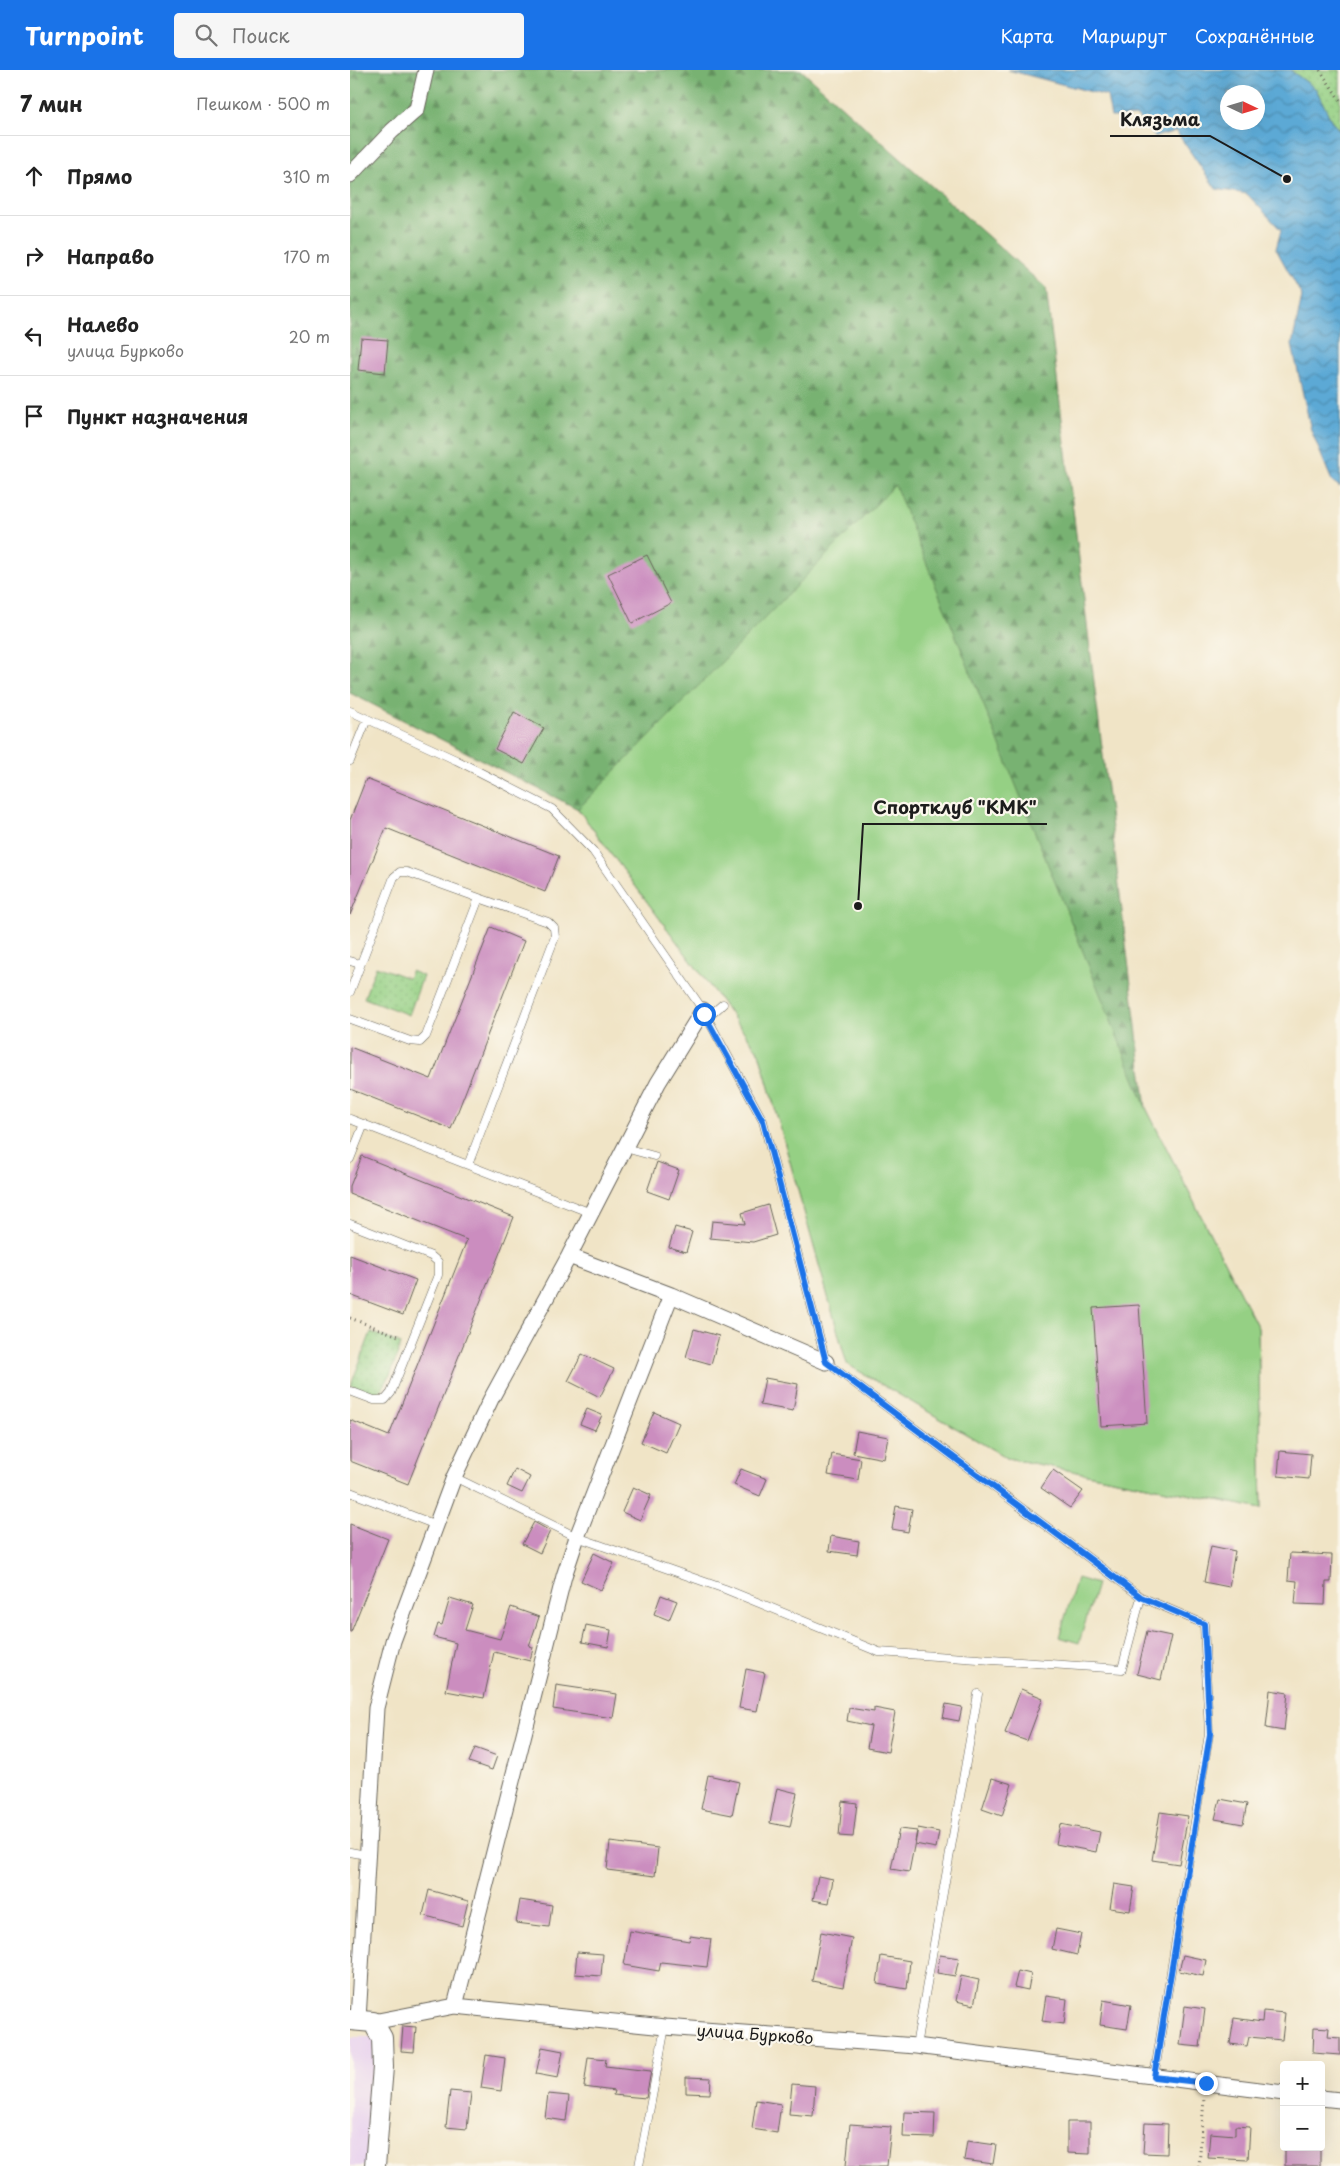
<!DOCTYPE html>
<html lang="ru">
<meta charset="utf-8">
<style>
body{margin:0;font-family:"Playpen Sans",sans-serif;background:#f6f6f6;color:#222}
.controls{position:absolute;right:15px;bottom:15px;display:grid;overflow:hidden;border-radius:5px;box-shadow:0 5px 20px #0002}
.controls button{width:45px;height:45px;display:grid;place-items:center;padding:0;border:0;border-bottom:1px solid #e0e0e0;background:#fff;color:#222;font:25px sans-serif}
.compass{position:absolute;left:870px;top:15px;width:45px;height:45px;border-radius:50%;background:#fff;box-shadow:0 5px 20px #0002;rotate:94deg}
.stop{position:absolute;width:15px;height:15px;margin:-11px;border:4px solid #1a73e8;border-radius:50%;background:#fff}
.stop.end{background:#1a73e8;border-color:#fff;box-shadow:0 1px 5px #0008}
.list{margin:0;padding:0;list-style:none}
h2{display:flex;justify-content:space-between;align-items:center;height:65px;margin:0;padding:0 20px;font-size:21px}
h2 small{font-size:16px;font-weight:400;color:#767676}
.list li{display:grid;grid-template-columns:32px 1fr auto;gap:15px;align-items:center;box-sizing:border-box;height:80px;padding:0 20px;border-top:1px solid #e0e0e0}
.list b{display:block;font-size:19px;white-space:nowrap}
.list p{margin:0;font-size:16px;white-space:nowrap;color:#767676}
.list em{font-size:16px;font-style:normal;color:#767676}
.icon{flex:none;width:28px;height:28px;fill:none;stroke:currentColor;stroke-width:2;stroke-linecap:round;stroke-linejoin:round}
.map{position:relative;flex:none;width:990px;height:2096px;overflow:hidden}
header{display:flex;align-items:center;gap:30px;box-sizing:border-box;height:70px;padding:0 25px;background:#1a73e8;color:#fff}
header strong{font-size:24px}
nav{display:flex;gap:28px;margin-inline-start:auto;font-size:18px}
.search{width:350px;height:45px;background:#f6f6f6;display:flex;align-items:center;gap:12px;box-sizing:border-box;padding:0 18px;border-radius:5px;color:#767676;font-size:19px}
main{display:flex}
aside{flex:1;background:#fff}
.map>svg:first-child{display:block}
.built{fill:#e8d2ee}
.grass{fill:url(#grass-dots);stroke:#587650}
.forest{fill:url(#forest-firs);stroke:#4a6747}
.garden{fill:#95d084;stroke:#587650}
.water{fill:url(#water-waves);stroke:#3c6278;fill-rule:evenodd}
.building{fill:#cb8dbf}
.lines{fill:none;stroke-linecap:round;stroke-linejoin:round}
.lane-casing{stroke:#666258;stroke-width:9}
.street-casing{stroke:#666258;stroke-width:17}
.secondary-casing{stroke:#666258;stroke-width:22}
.path{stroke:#666258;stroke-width:3;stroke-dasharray:1 4;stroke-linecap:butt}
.lane{stroke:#fff;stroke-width:8}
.street{stroke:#fff;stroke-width:15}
.secondary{stroke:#fff;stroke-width:20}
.route{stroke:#1a73e8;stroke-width:6}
.labels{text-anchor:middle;stroke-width:4.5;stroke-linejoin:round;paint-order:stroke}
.street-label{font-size:16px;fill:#1c1c1c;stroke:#fbf7ec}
.leader{fill:none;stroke:#1c1c1c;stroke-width:2}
.callout-dot{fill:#1c1c1c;stroke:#fbf7ec;stroke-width:2}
.callout-label{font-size:18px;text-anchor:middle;font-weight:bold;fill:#1c1c1c;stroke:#fbf7ec;stroke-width:4.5;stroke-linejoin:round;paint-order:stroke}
</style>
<header>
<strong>Turnpoint</strong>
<div class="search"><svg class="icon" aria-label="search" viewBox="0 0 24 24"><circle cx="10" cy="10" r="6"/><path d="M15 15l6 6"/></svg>Поиск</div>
<nav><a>Карта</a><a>Маршрут</a><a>Сохранённые</a></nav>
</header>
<main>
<aside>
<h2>7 мин<small>Пешком · 500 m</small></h2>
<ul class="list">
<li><svg class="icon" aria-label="ahead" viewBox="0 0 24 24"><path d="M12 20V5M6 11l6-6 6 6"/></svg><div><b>Прямо</b></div><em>310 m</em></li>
<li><svg class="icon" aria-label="right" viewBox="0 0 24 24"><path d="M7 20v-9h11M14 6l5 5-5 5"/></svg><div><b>Направо</b></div><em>170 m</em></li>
<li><svg class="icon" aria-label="left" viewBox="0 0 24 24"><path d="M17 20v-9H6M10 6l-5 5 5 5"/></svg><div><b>Налево</b><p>улица Бурково</p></div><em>20 m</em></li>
<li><svg class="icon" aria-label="arrive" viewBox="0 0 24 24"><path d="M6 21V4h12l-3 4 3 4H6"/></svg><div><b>Пункт назначения</b></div></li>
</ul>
</aside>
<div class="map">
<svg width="990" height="2096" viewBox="0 0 990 2096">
<defs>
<pattern id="grass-dots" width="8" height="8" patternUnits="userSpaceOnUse" patternTransform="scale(1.25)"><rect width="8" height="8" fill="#95d084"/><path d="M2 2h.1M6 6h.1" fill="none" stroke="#80b271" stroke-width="1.8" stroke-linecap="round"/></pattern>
<pattern id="forest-firs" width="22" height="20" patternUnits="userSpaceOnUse" patternTransform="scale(1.25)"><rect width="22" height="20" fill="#78b272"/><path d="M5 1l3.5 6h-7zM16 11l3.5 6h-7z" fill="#62905d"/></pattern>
<pattern id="water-waves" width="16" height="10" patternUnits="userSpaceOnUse" patternTransform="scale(1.25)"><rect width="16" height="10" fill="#5ca9d5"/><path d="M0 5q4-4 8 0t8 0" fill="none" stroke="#4b89ac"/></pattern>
</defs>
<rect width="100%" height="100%" fill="#fbf7ec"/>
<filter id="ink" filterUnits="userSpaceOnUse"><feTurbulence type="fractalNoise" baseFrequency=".02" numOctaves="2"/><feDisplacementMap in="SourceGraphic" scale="10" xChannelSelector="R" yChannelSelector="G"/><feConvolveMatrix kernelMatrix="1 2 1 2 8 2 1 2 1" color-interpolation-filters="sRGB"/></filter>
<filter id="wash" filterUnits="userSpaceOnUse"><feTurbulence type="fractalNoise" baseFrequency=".0096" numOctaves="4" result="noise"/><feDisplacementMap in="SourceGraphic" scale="20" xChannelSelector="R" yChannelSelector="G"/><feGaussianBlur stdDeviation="1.12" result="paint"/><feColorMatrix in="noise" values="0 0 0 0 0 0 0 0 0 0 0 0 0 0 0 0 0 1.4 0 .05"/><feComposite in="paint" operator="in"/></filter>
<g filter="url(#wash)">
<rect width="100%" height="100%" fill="#f0e4c6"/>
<!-- built -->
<path class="built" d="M 0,1967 L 26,1967 L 21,2096 L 0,2096 Z"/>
<!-- grass -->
<path class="grass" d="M 940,0 L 990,0 L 990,61 L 982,52 L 966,19 Z
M 26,896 L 58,908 L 61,901 L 73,906 L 59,945 L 14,928 Z
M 21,1262 L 51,1274 C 47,1285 37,1320 27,1323 C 19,1325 8,1318 1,1315 Z"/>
<!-- forest -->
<path class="forest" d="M 0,0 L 451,0 L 696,218 L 796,1038 L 908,1258 L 912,1439 L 657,1388 L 497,1294 L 409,982 L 228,739 L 0,623 Z"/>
<!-- garden -->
<path class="garden" d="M 545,415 L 796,1038 L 908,1258 L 912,1439 L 657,1388 L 497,1294 L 409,982 L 228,739 Z
M 727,1508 L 747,1514 L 729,1573 L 709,1567 Z"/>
<!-- water -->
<path class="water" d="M 658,0 L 940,0 L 966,19 L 982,52 L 990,61 L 990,417 L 982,411 L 961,360 L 942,275 L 952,226 L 926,179 L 931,160 L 897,124 L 866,119 L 826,61 L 805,67 L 787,46 L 761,47 L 757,26 ZM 878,22 L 908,22 L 908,52 L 878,52 Z"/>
<g id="blocks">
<!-- building -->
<path class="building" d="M 11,268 L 38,270 L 35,303 L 8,300 Z
M 297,485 L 321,533 L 282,553 L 258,504 Z
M 164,642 L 194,658 L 174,694 L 145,679 Z
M 16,709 L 209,786 L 195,822 L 36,758 L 0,845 L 0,750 Z
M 141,857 L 174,871 L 101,1059 L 0,1019 L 0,977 L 81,1009 Z
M 12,1086 L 164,1147 L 58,1414 L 0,1391 L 0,1350 L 39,1366 L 117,1170 L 0,1124 L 0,1116 Z
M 307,1092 L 329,1100 L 319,1129 L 297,1121 Z
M 418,1135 L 426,1165 L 403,1172 L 360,1168 L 362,1151 L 395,1154 L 392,1143 Z
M 325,1157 L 342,1162 L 336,1182 L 319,1177 Z
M 0,1185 L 66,1210 L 53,1245 L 0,1225 Z
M 789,1235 L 797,1353 L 751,1356 L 743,1238 Z
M 344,1259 L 369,1266 L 361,1294 L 336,1287 Z
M 232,1284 L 264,1299 L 250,1327 L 218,1311 Z
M 415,1308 L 448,1314 L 443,1341 L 410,1335 Z
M 237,1339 L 252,1345 L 245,1360 L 230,1354 Z
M 304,1342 L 329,1353 L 316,1383 L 291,1372 Z
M 507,1361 L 538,1367 L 534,1389 L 503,1383 Z
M 930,1381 L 961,1384 L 959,1409 L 928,1406 Z
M 482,1384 L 511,1389 L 508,1410 L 478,1405 Z
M 165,1399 L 180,1407 L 172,1423 L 157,1416 Z
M 391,1399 L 417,1409 L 410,1426 L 384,1415 Z
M 703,1400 L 733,1421 L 720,1438 L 691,1418 Z
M 283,1417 L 301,1425 L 290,1450 L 272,1442 Z
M 546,1436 L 562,1439 L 558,1462 L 542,1459 Z
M 184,1452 L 200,1461 L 190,1483 L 172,1474 Z
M 0,1454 L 38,1469 L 1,1562 L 0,1562 Z
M 481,1466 L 509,1471 L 507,1485 L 479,1481 Z
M 861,1476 L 885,1481 L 879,1517 L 854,1512 Z
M 244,1483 L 264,1493 L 251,1520 L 231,1511 Z
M 940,1483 L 982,1485 L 981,1512 L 976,1512 L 975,1535 L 945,1534 L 947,1511 L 938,1510 Z
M 311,1525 L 327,1531 L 319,1550 L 304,1544 Z
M 100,1528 L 123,1535 L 115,1560 L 150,1569 L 161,1537 L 189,1547 L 179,1576 L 183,1577 L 180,1591 L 144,1582 L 134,1628 L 96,1621 L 106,1573 L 84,1567 L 88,1554 L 92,1555 Z
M 236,1555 L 261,1560 L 258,1577 L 232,1572 Z
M 797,1561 L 821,1566 L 811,1610 L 787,1604 Z
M 396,1599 L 415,1603 L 407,1641 L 389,1638 Z
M 206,1615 L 267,1624 L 263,1648 L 203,1639 Z
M 671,1619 L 693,1628 L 677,1671 L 655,1663 Z
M 920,1620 L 938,1623 L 934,1661 L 916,1658 Z
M 596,1634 L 612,1637 L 609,1651 L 593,1648 Z
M 499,1638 L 524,1642 L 524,1638 L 545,1642 L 538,1682 L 517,1678 L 521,1656 L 497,1651 Z
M 125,1678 L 147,1686 L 142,1700 L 119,1692 Z
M 358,1705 L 389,1712 L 382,1745 L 351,1739 Z
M 642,1708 L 662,1714 L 652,1746 L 632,1739 Z
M 427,1718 L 447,1723 L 440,1757 L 420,1753 Z
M 870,1729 L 897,1734 L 893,1754 L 865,1749 Z
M 492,1731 L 507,1733 L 503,1767 L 489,1766 Z
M 810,1742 L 838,1746 L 829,1794 L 802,1790 Z
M 710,1754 L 750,1762 L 746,1782 L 706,1774 Z
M 568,1758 L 589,1762 L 586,1778 L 565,1774 Z
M 549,1759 L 567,1761 L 559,1802 L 541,1799 Z
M 260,1772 L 308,1778 L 305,1806 L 257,1800 Z
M 468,1806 L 483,1809 L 479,1833 L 463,1830 Z
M 764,1814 L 784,1817 L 780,1841 L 760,1838 Z
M 79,1820 L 118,1831 L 112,1856 L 73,1845 Z
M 170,1830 L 202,1835 L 199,1857 L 166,1853 Z
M 706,1859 L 731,1864 L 727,1885 L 702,1879 Z
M 280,1861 L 339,1871 L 340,1866 L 361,1869 L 357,1897 L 311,1892 L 309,1901 L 274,1895 Z
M 471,1862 L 502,1868 L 493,1917 L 462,1911 Z
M 227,1882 L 253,1884 L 251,1906 L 225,1904 Z
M 590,1885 L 609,1888 L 605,1906 L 587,1903 Z
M 833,1885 L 856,1890 L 853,1906 L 829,1901 Z
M 531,1886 L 560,1891 L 557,1919 L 527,1914 Z
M 668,1901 L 681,1904 L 678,1920 L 664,1917 Z
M 611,1906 L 629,1910 L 624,1935 L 606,1931 Z
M 696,1926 L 717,1929 L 714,1954 L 692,1951 Z
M 753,1930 L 781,1935 L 777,1959 L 750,1955 Z
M 835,1936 L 855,1939 L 850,1977 L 830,1975 Z
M 913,1941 L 935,1943 L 932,1970 L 899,1967 L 897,1976 L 880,1974 L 884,1948 L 912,1952 Z
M 53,1956 L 66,1957 L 64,1982 L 51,1981 Z
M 964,1957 L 979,1958 L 978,1967 L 990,1968 L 990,1985 L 963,1983 Z
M 192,1977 L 213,1981 L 208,2008 L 186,2004 Z
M 136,1985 L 155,1988 L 151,2021 L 131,2018 Z
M 238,1987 L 256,1989 L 255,1996 L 301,2001 L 296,2028 L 263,2025 L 264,2021 L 234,2017 Z
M 336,2007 L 361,2008 L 360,2024 L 336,2023 Z
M 442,2014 L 465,2016 L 463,2046 L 439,2044 Z
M 100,2021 L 121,2023 L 117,2059 L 96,2057 Z
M 198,2024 L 219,2026 L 216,2051 L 195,2048 Z
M 406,2030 L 431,2034 L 427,2063 L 402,2059 Z
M 554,2042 L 585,2043 L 584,2068 L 553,2067 Z
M 717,2052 L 740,2052 L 740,2084 L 717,2083 Z
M 795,2053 L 818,2054 L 817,2084 L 793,2083 Z
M 500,2054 L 541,2057 L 537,2096 L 496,2096 Z
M 885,2056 L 900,2057 L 898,2090 L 858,2088 L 860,2063 L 885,2065 Z
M 617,2071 L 646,2075 L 643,2094 L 614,2090 Z
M 935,2077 L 970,2077 L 970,2096 L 935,2096 Z"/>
</g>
</g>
<g filter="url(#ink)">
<use href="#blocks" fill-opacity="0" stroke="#666258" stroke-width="1"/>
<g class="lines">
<defs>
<path id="lane" d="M 0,641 L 106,690 L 202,739 L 243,781 L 353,940 L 413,1051 L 476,1292 L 791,1527 L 854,1554 L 859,1664 L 804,2007
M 0,691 L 17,649
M 0,891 L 10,894
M 0,922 L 44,807 L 50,802 L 57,802 L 129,828 L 76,966 L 70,972 L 60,971 L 0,949
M 357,948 L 373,934
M 0,1049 L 241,1143
M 275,1078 L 304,1086
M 0,1089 L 14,1054
M 118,1095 L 205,867 L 204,858 L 198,852 L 129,828
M 0,1154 L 81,1186 L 88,1192 L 88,1205 L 41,1323 L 35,1330 L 24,1330 L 0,1321
M 104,1407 L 227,1467 L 375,1519 L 529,1582 L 772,1599 L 791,1527
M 0,1422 L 86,1455
M 0,1782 L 16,1785
M 566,1976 L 628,1624
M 289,2096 L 315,1957"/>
<path id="street" d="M 0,105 L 42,61 L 67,39 L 76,0
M 219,1186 L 321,1225 L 476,1292
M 105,1936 L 214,1506 L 227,1467 L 321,1225
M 8,1950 L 26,1638 L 43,1571 L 104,1407 L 141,1329 L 219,1186 L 308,1013 L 353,940
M 23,1952 L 105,1936 L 315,1957 L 566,1976 L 934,2023
M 971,2028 L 990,2030"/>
<path id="secondary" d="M 0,1950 L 23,1952 L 32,1968 L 33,1997 L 25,2096"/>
</defs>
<!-- lane casing -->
<use href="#lane" class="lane-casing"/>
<!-- street casing -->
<use href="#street" class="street-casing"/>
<!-- secondary casing -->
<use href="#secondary" class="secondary-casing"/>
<!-- path -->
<path class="path" d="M 970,0 L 990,30
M 0,1248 L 51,1267
M 849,2096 L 854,2029"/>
<!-- lane -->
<use href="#lane" class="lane"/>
<!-- street -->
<use href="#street" class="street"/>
<!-- secondary -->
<use href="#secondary" class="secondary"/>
</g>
</g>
<g class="lines" filter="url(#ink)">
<!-- route -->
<path class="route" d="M 354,944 L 413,1051 L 476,1292 L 791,1527 L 854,1554 L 860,1664 L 804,2007 L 856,2013"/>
</g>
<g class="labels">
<!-- street labels -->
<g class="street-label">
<text transform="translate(405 1964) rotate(4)" y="6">улица Бурково</text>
</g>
</g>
<!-- callouts -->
<path class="leader" d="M937 109L860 66H760M508 836L513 754H697"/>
<g class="callout-dot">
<circle cx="937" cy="109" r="5"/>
<circle cx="508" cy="836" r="5"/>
</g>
<g class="callout-label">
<text x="810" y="56">Клязьма</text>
<text x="605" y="744">Спортклуб "КМК"</text>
</g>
</svg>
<div class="controls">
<button>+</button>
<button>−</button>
</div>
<svg class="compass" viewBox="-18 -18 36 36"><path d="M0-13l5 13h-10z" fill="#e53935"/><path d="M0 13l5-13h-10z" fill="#767676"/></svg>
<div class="stop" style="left:354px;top:944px"></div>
<div class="stop end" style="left:856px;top:2013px"></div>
</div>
</main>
